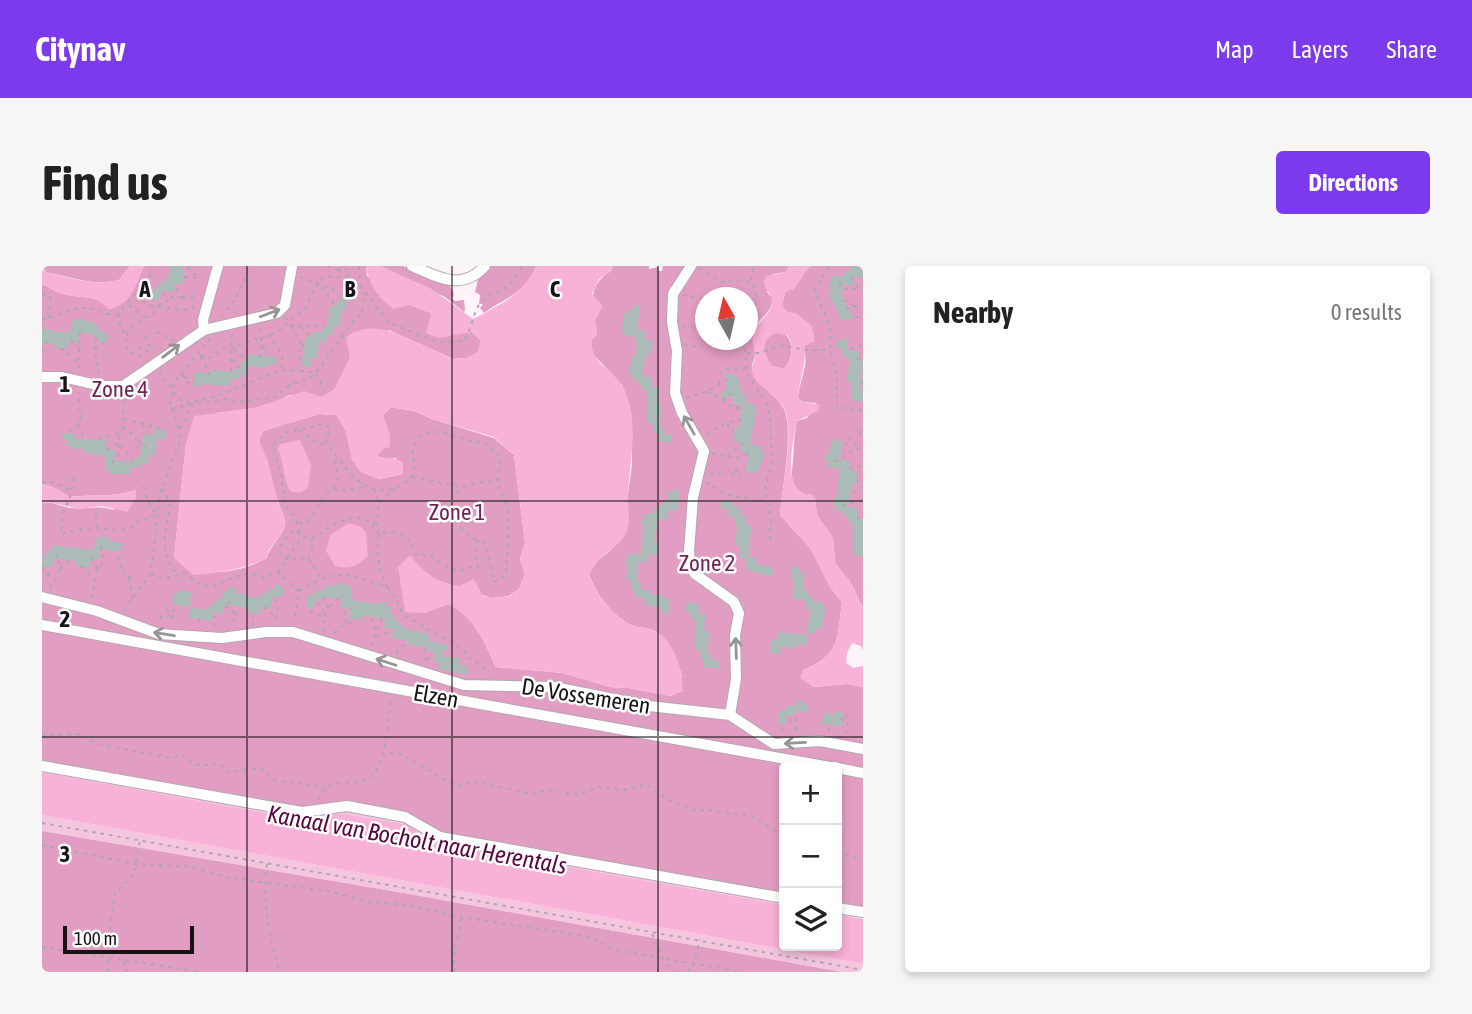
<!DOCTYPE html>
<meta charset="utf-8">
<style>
body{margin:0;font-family:"Asap Condensed",sans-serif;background:#f6f6f6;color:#222}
.controls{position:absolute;right:21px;bottom:21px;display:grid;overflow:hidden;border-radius:7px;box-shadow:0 4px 10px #0003}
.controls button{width:63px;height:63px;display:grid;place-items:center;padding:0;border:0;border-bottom:2px solid #e0e0e0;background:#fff;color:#222;font:35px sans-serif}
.compass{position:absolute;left:653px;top:21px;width:63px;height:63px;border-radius:50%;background:#fff;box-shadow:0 4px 10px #0003;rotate:352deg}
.scale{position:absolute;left:21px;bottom:18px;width:131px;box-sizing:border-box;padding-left:7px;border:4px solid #171215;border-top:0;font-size:19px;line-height:24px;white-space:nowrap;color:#171215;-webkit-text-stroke:5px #fff;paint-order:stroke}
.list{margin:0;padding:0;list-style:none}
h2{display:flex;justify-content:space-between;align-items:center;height:91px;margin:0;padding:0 28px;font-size:30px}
h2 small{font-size:23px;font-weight:400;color:#767676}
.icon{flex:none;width:38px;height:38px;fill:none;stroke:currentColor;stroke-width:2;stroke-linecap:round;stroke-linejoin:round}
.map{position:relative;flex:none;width:821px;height:706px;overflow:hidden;border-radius:7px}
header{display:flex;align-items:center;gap:42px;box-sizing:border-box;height:98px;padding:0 35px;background:#7c3aed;color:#fff}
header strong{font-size:33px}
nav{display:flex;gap:38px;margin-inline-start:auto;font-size:24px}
.intro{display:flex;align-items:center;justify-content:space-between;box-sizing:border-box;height:168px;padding:0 42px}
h1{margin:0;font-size:49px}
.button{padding:18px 32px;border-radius:7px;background:#7c3aed;color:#fff;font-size:24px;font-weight:700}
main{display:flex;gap:42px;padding:0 42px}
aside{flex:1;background:#fff;border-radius:7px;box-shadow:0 4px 10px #0003}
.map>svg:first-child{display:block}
.green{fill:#f5c5de}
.forest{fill:#e29dc2;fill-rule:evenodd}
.water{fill:#f8b1d7;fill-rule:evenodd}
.building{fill:#acbcb9}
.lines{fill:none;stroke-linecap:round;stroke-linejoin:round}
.minor-casing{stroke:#b4a7ae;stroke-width:12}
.path{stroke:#b0a7ac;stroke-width:2;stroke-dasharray:3.5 5;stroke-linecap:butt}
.minor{stroke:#fff;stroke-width:10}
.oneway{stroke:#979496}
.grid{fill:none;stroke:#171215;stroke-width:2;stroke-opacity:0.55}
.labels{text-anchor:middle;stroke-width:5;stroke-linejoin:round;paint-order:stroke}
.park-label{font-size:23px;fill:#712354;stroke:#fff}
.street-label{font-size:23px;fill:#171215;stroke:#fff}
.water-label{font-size:24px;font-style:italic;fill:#58063e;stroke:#fff}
.grid-label{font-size:23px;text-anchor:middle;font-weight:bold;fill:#171215;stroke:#fff;stroke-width:5;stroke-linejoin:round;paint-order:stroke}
</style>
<header>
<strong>Citynav</strong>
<nav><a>Map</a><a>Layers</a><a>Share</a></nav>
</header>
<div class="intro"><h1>Find us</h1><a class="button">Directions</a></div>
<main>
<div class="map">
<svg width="821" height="706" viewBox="0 0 821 706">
<rect width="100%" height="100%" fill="#fef3f8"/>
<!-- green -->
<path class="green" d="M 0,502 L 304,542 L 742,635 L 742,639 L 385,576 L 369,559 L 290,546 L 275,556 L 0,506 Z
M 0,549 L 821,698 L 821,706 L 800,706 L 367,628 L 0,565 Z"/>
<!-- forest -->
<path class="forest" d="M 0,0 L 88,0 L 77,14 C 49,21 31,10 5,7 Z
M 102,0 L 324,0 L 325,10 L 368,39 L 389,47 L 422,67 L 430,66 L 439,75 L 436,86 L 425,92 L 411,93 L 347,64 L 308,92 L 293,123 L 280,131 L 248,129 L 232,137 L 213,142 L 175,147 L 144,177 L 132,292 C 160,314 196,307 225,292 C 228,279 240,271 243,259 C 244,251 239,245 237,238 C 229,216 227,198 217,175 L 221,165 L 277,148 L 295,149 L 304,165 L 310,193 L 318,205 L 337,213 L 361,208 L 354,192 L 346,193 L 334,190 L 341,183 L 341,149 L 349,141 L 372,145 L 390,153 L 452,172 L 472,189 L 483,277 L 478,293 L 483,308 L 477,323 L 467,330 L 450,332 L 394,314 L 384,308 L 382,347 L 406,338 C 433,351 442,375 454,401 L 521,407 L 568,421 L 587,422 L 629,430 L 640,410 C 635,393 628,372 611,364 C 604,361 596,362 589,359 C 571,350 553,327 547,308 L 555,295 L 571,282 L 586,252 L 586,227 L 590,199 L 590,164 L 587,139 L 580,119 L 550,87 L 549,74 L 555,69 C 552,42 542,21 569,5 L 571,0 L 607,0 L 607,3 L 616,1 L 617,5 L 620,5 L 621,0 L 747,0 L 744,6 L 731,8 L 725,26 L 730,31 C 732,47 718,50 713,62 C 709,72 713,79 713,89 C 713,93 710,96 710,99 C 708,119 738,128 743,146 C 751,171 740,222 738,249 L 769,283 L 788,321 L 800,336 C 795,372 799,389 761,404 L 759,412 L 772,421 L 805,418 L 821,421 L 821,503 L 0,355 L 0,237 C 9,235 15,239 24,241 C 40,245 55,238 71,244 L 93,224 C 73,232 49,228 28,231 L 11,221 L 0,218 L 0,18 C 6,20 9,23 15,26 C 33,34 53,26 67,43 C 88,39 94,18 102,0 ZM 664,32 L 706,32 L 706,74 L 664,74 Z
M 338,0 L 361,0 L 407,18 L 412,28 L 410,33 L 413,35 L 422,34 L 423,44 L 422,46 L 403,31 Z
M 446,0 L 494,0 C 482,29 464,31 442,47 L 438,42 L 441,38 L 437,38 L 438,29 L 433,26 L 436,13 Z
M 768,0 L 821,0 L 821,342 L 809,317 L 793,297 L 791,272 L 775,249 L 773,232 C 750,224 748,218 751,195 C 752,181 752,169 755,155 L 765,152 L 774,137 L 761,136 L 756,132 C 757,121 760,114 762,104 C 768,83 755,56 740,40 L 743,26 Z
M 733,67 L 742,67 C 753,76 751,93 742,103 L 730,100 C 721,89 717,73 733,67 Z
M 0,364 L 765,501 L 742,501 L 742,630 L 399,568 L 311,538 L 265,544 L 0,497 Z
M 795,507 L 821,511 L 821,644 L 795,639 Z
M 0,565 L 367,628 L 800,706 L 0,706 Z"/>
<!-- water -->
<path class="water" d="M 88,0 L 102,0 C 94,18 89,40 66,43 C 55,28 37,33 20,28 C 13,26 7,20 0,18 L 0,1 L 5,7 C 29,11 52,21 77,14 Z
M 324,0 L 338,0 L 388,22 L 431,53 C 456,40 482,28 494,0 L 571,0 L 569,5 L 557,13 L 550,28 L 561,40 L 553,55 L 555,69 L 549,74 C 551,102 570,101 581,121 C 598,153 588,193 586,227 C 585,240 590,258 583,269 C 577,280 563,286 555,295 C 552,298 550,304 547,309 C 553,327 571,350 589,359 C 595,362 604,361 610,364 C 633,374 640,403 641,425 L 629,430 L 587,422 L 568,421 L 521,407 L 454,401 C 442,375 433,351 406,338 L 382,347 L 363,346 L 356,301 L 368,289 C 383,307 394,317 417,320 L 432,313 L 440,329 L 450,332 L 468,330 L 477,323 L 483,308 L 478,293 L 483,277 L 472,189 L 452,171 L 390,153 L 372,145 L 349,141 L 341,149 L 348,169 L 348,181 L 341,183 L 335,190 C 344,193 352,191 361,196 L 361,208 L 337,213 L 318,206 L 310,193 L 304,165 L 295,149 L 277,148 L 221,165 L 217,175 L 226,195 L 236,237 L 244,255 L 241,265 L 227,284 L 225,292 C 203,303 176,308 151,309 L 132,292 L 144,177 L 152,150 L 213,142 L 262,125 L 280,131 L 293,123 L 308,92 L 304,71 C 334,50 365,73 393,85 C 400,88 407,93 414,93 C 423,93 429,90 436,86 L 439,75 L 430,66 L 396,72 L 384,67 L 389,47 L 368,39 L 351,43 C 336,31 327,20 324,0 Z
M 747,0 L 768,0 L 752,23 L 743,26 L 740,40 L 745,46 L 754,47 L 770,60 L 773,75 L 763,80 C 764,99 757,114 756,132 L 761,136 L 778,139 L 776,145 L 755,155 C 751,174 738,231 770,228 L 773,233 L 775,249 L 791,272 L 793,297 L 809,317 L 821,342 L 821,385 L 819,380 L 810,377 L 805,387 L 804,397 L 811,402 L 821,400 L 821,421 L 805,418 L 772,421 L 758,412 L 761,404 C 799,389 795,372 800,336 L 788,321 L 769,283 L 738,249 C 740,220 751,174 744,147 C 739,130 713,120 710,106 C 709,100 712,96 713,91 C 714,84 710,77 711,69 C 713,55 728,51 730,38 C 733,26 717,24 724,10 L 744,6 ZM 733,67 L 745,69 C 753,78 750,95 742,103 L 730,100 C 721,89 717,73 733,67 Z
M 258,174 L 269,199 L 266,222 L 257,227 L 248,225 C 241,212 242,197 236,183 L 238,178 Z
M 0,218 L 11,221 L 28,231 C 49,228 73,232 94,224 L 94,232 L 85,246 L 59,240 L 38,243 L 6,236 L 0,237 Z
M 307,257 L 319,261 L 324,267 L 326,290 C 314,300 309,304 293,300 L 284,285 L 288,269 Z
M 0,506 L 274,556 L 290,546 L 369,559 L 385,576 L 742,639 L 742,680 L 795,680 L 795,648 L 821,653 L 821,698 L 0,549 Z"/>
<!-- building -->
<path class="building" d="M 128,0 L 140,0 L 140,4 L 143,4 L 142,18 L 133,18 L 132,26 L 120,25 L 117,35 L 109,34 L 108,24 L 113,24 L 113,20 L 118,20 L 119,16 L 124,16 L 124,11 L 127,11 Z
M 813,0 L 821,0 L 821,12 L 812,11 L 811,20 L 801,18 L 799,31 L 802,32 L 801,37 L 804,38 L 804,44 L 810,45 L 809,54 L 797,53 L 798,46 L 794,46 L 793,37 L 788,36 L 789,32 L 787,32 L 787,15 L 789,15 L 790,10 L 803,10 L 803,5 L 808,5 L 808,1 Z
M 302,24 L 312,28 L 311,35 L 306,34 L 303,44 L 301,43 L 297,62 L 292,61 L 289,70 L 285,70 L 285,75 L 277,75 L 275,92 L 269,92 L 268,101 L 259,100 L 264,70 L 271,71 L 271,66 L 281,66 L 281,61 L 285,62 L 288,39 L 294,40 L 295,35 L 299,35 Z
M 592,39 L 598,40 L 595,64 L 604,65 L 603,73 L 611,75 L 609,89 L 605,88 L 605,92 L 603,92 L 600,110 L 610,111 L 610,121 L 618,122 L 617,138 L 620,138 L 618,161 L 622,162 L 621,167 L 630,169 L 629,177 L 615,175 L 616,168 L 612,168 L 611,158 L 606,158 L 607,154 L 605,154 L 606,139 L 604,124 L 600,124 L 601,119 L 596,119 L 596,114 L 589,113 L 590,107 L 586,107 L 591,90 L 593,90 L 595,76 L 593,71 L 581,69 L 582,64 L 579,63 L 583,47 L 586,47 L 586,43 L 591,44 Z
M 37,52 L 57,59 L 56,64 L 65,67 L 65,76 L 57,75 L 57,73 L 50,68 L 37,67 L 36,76 L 27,75 L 25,83 L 12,82 L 12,78 L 0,77 L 0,63 L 10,63 L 10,66 L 28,66 L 31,54 L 36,54 Z
M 799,73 L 806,74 L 806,84 L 818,86 L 817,94 L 821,96 L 819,125 L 821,126 L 821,136 L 810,134 L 810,116 L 805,116 L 808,93 L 803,93 L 803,88 L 799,88 L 800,83 L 794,82 L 795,75 L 798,76 Z
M 206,88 L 235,91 L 234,99 L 225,98 L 224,102 L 206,100 L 205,109 L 199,109 L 199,113 L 189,113 L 188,118 L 184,120 L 160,118 L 159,121 L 151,120 L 153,106 L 169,107 L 169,104 L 190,106 L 192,103 L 198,103 L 200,94 L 205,95 Z
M 684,108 L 693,108 L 692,111 L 696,111 L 698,125 L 701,125 L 701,131 L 706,131 L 705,137 L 713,138 L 712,143 L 715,143 L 708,178 L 720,181 L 720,186 L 723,187 L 716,207 L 704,206 L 706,187 L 698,186 L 699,177 L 691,175 L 693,161 L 696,162 L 698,158 L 700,139 L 691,138 L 692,132 L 679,131 L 679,125 L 684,125 Z
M 112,163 L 124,164 L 123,173 L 115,172 L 113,190 L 107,189 L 106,198 L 100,197 L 99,201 L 89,202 L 89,207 L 85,208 L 67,208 L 68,205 L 63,204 L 63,191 L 41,186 L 41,183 L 28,182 L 28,180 L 24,179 L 25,174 L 20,174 L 21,167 L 32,168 L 35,173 L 65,174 L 64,183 L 73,184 L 72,194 L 85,196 L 91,195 L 93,191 L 98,192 L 102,168 L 112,169 Z
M 790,174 L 800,175 L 798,194 L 808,195 L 807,204 L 815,206 L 814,219 L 810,219 L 806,241 L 815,242 L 815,252 L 821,253 L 821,290 L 812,289 L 812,260 L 809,260 L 809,256 L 805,255 L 805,250 L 801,250 L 801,245 L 793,244 L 794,239 L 791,239 L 792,231 L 795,232 L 797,203 L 785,201 L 786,195 L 783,195 L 784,187 L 787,188 Z
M 631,224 L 638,225 L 635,245 L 626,244 L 625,254 L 616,253 L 614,271 L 614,275 L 617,276 L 616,289 L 607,289 L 606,296 L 596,296 L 595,309 L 597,318 L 599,318 L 599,323 L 608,325 L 608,328 L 623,330 L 622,333 L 628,334 L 627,348 L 619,347 L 619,341 L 602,339 L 602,332 L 593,331 L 593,324 L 590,324 L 589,314 L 584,314 L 586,300 L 583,300 L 586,288 L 599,288 L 602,259 L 599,259 L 600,252 L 603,252 L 604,247 L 611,248 L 612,243 L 617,244 L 617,239 L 622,239 L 622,235 L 625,235 L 626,226 L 630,226 Z
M 679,234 L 691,235 L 690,241 L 699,242 L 698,249 L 703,249 L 703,258 L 708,259 L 709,263 L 707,291 L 715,292 L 714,298 L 731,301 L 730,311 L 703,303 L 705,293 L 697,291 L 698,279 L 693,279 L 695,263 L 693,251 L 686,250 L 687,243 L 678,242 Z
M 60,270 L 66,271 L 66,275 L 80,277 L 79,285 L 58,284 L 57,294 L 49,294 L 48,301 L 34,300 L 34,296 L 31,294 L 12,293 L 11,301 L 0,300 L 0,291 L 4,291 L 4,286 L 9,286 L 10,279 L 51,284 L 54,272 L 59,273 Z
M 750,300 L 757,301 L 757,306 L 762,306 L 762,324 L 766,325 L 766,329 L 770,330 L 769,334 L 782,337 L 782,343 L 784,343 L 780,362 L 773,363 L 773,368 L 764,367 L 769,344 L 764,343 L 763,334 L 751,333 L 752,315 L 749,311 Z
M 297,316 L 309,321 L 309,334 L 337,338 L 337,336 L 344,336 L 344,340 L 349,340 L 348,348 L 353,349 L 352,354 L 358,355 L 357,359 L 361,359 L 360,362 L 384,367 L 387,370 L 387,375 L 406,379 L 406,384 L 401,384 L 401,390 L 418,392 L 417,399 L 426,400 L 425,409 L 396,403 L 397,397 L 392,396 L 392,387 L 387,386 L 386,382 L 365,378 L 365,375 L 350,372 L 351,363 L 341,361 L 343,353 L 325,350 L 321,350 L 320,354 L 307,352 L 307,343 L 299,342 L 300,333 L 281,331 L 279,335 L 274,334 L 271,343 L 264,342 L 266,328 L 272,329 L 273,325 L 282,324 L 283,320 L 296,319 Z
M 233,318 L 242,322 L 241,330 L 231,331 L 228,343 L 220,341 L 218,348 L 204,346 L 205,343 L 201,341 L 183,339 L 181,348 L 172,346 L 170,355 L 147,352 L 148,341 L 164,344 L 164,341 L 168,342 L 169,337 L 174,338 L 175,333 L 179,333 L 181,325 L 186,326 L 186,321 L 194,322 L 193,327 L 203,328 L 203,330 L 216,332 L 216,330 L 221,331 L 222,326 L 226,327 L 227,322 L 232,323 Z
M 136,324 L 150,326 L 147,341 L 130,338 L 132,327 L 135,327 Z
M 644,336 L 657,338 L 657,347 L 664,348 L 662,364 L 668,365 L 665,386 L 669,388 L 669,393 L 678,395 L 677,403 L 662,401 L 662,395 L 659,394 L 659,385 L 654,384 L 654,381 L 652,380 L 654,356 L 651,355 L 651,351 L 647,351 L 648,346 L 643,345 Z
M 736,366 L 766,369 L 765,379 L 755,378 L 755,382 L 739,381 L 738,388 L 728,387 L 729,375 L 736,373 Z
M 754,435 L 762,435 L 761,439 L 767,439 L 766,446 L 753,446 L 751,450 L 745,449 L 743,458 L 736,458 L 737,444 L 744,444 L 744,440 L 754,439 Z
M 792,445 L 801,447 L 799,460 L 779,458 L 783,447 L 792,449 Z"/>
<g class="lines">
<defs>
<path id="minor" d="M 370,0 C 397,11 419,26 443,0
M 649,0 L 631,28 L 630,56 L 635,85 L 633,127 L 640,147 L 662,185 L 651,231 L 647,285 L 648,299 L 653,308 L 692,336 L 697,347 L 693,369 L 694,413 L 688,449
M 162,64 L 161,54 L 176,0
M 0,111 L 20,111 L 59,120 L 81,120 L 162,64 L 235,47 L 243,39 L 250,0
M 0,331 L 55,345 L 117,368 L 180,372 L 224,366 L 251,366 L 422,419 L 512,421 L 607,440 L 688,449 L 732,478 L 778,475 L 821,483
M 0,359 L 788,501
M 0,500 L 260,546 L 305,540 L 363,551 L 398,571 L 742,632
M 795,502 L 821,507
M 795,642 L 821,646"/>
</defs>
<!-- minor casing -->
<use href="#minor" class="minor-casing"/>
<!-- path -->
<path class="path" d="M 286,0 L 296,4 L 304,3
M 317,0 L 318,19
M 786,0 L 773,25 L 788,61 L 788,84 L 795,108 L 795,141 L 821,145
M 657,2 L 679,16 L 701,14 L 710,18
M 297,4 L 307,11
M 142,11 L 156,12 L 145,0
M 258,11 L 291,23 L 298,31
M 810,12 L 816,22
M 797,16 L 802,23 L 821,23
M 280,21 L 292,38
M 97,27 C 104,47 118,40 131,31
M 121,27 L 125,31 L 139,31 L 131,18
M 0,28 L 8,31 L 7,52
M 641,29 L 664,33
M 140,31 L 156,33
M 802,34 L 812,40
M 87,39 L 101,51
M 804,43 L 813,40 L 821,41
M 76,48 L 78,59 L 84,70 L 86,86 L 104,91
M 179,51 L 194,32 L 206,5 L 211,0
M 243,51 L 249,59 L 283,60
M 813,51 L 821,51
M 0,54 C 15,51 28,42 44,42 C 56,42 60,50 76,48 L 108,10 L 110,0
M 706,54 C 719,32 714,32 708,9 L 713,0
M 249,60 L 259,77 L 258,94
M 641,60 L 664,64
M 259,61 L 269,70
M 656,61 L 660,53 L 664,53
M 218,63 L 220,78 L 218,93
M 114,66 L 132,74
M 227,68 L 240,89 L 240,103
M 85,69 C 92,53 107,53 117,41 L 141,44 L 153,41
M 103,70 L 109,83
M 54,71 L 53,85 L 57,109
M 29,74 L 37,81
M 702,74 L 706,109 L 726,140 L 728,153 L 730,199 L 723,221 L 729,253 L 728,275
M 260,78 L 266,85
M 642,78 L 658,82
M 221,79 L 228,88
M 96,81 L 113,87
M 19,82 L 35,96
M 192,82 L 204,94
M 808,83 L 821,80
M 53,84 L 61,77
M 0,85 L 5,76
M 705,87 L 717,87 L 741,79 L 763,84 L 787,84
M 158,90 L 168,92 L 180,82 L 191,81 L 236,66 L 264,41 L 275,18 L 281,12 L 293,10 L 309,13 L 318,20 L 347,57 L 396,76 L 422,75 C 432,61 430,40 446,29 C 449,27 454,28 457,26 C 467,21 475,10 480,0
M 159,91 L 168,109
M 191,93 L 197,102
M 815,93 L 821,92
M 36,103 L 38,62
M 117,105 C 122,111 136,133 140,135 C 152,143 221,111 237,105 C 243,103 268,105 274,107 L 282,125
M 189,105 L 190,69
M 140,108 L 149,120
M 143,111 L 152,114
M 677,117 L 678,107 L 686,103 L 704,102
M 818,117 L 821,116
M 665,126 C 681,131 687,145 705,142
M 644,132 L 664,126 L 687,112
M 680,134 L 692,126
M 694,142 L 700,139
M 130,143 L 149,138
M 82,153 L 118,162
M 685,158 L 692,167
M 37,159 L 42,173
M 100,159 L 108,167
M 81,160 L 95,174 L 96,186
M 137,162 L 142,158 L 150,138 L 184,133 L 202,136 L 233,131 L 247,119 L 265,113 L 274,107 L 312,54 L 320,47 L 322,27
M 257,164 L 269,173 L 286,180
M 817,165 L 821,169
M 27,166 C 30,163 34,161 36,157 C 42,148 34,136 38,126
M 665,168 L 684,157 L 699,154
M 807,171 L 815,181
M 57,173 L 77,168 L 80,163 L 82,128
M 96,175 L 104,181
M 803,177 L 810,183
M 79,179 L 90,194
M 65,184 L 77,176
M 670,187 L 694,192 L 712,186
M 685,189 L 701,178
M 793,196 L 811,184 L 821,181
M 70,197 L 76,189 L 77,169
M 807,203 L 821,199
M 690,207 L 699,211
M 668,208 L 704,203
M 371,211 L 420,221
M 32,212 L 28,231 L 20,249 L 19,268 C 30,266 43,262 54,262 C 69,262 85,269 97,255 L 108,253 L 115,248 L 106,236 L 100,216
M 814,214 L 821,217
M 664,216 L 686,229 L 724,236
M 0,217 L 12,216 L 27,224
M 119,223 L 128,235 C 125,265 115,283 135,308
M 292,223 L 299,225 L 321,221
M 810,226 L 821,221
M 338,236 L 352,223
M 801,239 L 821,234
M 815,253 L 821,248
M 334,256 L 336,267
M 257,258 C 274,255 273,241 283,230 C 287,225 292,223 295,217 C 298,208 292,198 293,188
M 331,259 C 339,248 337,236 332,224
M 55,261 L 53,255 L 55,248
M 258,266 L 253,251 L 243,239 L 239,208 L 231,179 L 242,167 L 281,158 L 288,161 L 284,174 L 287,180 C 304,202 321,233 353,222 C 360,219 367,215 370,209 C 376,199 367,188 373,178 C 386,155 414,171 432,176 C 435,177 439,176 442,177 C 448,179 454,187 459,191 L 455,215 L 467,248 L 464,310 L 452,316 C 448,300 448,288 440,274 L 435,275 L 433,285 L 436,301 L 429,301 L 418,305 L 409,303 L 389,290 L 373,288 C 370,283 369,275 366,272 C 359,265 344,266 337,268 C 334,288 337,304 345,321
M 270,273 C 282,264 308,245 324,254 C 329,257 333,263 336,268
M 434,274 C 416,263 394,238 421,221 C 430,216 445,216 455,215
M 76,290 L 76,295 L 88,317 L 90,334
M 50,292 L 56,304
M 266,292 L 270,285 L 270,273 L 260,271 L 254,264 L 249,266 L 237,282 L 238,287 L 246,294 L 266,292 L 278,311
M 39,300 L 53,313
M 0,301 L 11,314
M 18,303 L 27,294
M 236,306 C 243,293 253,282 260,271
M 109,307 C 123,316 129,311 143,307 L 156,317 L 170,321 C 183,316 206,301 219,312 L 235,306 L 257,325 L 252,355
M 87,313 L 88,305
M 8,322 C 15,310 22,301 14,288
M 257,325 C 285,308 299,304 330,316 C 337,318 346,320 350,326 C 356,334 356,343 364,350 L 421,383 L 425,391 C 434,397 441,396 445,408
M 49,332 L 56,304 L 62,294 L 59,280
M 233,333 L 236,339 L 234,355
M 186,335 L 188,341
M 276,337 L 282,346
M 183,340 L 191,345 L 192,359
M 287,340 L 301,329
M 222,341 L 233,350
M 125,343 L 130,350 L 132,358
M 82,345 L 109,307 L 118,226 L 138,175 L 136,159 L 128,139 L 132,116 L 169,71
M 268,345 L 281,351 L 282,367
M 172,349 L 173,360
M 193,349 L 197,342
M 282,350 L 286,341 L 282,332
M 117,351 L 130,350 L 133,340
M 329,352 L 334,364
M 157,353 L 157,359
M 304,357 L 302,349 L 305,343
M 211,360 L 211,348
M 293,367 L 295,363 L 315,353
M 334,370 L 351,365
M 329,379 L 342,347
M 383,383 L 384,396
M 354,387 L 364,376
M 384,394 L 389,390
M 800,452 L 804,459
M 748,453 L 755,466
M 739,461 L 741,469
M 754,464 L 754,449
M 787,465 L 787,459
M 804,468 L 806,455 L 804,448
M 0,470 L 38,468 L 58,478 L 129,492 L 140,489 C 152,502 160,500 177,497 L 188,506 L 219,502 L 232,514 L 283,521
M 340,490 L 348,487 L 359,488 L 414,520 L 434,516 L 491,528 L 505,524 L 537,529 L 556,521 L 582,524 L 604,518 L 625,533 L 654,545 L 665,544 L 709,550 L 742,570
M 276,533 C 290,502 320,530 335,503 C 345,487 346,452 349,433
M 0,557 L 821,704
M 0,579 L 94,598 L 150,601 L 184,611 L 291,626 L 327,636 L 365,639 L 419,651 L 549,671 L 573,684 L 701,706
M 795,587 L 821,593
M 225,598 C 219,635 228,669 237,706
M 610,668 L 622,694 L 632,706
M 0,681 L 160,706
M 82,695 L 84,704 L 87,706
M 66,706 L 66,677 L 73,626 L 92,609 L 98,574
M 413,706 C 407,684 419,674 419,653
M 646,706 L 652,696 L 658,674"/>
<!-- minor -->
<use href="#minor" class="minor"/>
</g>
<!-- one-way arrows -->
<defs><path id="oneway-shaft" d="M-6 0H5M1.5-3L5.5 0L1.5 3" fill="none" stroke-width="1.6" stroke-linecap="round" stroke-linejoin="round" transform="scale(1.75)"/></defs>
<g class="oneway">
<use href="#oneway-shaft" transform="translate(228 47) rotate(-21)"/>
<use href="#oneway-shaft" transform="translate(129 85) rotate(-37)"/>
<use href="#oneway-shaft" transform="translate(647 159) rotate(-120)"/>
<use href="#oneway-shaft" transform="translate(122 368) rotate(-171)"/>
<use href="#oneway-shaft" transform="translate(694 382) rotate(-92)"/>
<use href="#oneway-shaft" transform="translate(344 396) rotate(-162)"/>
<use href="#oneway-shaft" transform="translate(753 477) rotate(177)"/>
</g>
<!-- grid -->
<path class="grid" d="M 205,0 L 205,706M 410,0 L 410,706M 616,0 L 616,706M 0,235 L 821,235M 0,471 L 821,471"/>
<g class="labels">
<!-- park labels -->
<g class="park-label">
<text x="78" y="131">Zone 4</text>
<text x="415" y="254">Zone 1</text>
<text x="665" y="305">Zone 2</text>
</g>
<!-- street labels -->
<g class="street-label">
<text transform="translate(394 430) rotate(10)" y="8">Elzen</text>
<text transform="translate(544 430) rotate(9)" y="8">De Vossemeren</text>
</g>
<!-- water labels -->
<g class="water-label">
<text transform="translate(375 574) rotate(10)" y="8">Kanaal van Bocholt naar Herentals</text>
</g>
</g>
<g class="grid-label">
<text x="103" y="31">A</text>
<text x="308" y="31">B</text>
<text x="513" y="31">C</text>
<text x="23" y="126">1</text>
<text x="23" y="361">2</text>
<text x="23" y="596">3</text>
</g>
</svg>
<div class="controls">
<button>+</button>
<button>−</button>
<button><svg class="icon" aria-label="layers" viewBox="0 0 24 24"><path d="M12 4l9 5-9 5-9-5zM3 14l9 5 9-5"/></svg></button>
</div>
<svg class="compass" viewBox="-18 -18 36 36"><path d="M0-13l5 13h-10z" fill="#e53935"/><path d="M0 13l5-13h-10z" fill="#767676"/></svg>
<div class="scale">100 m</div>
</div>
<aside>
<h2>Nearby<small>0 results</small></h2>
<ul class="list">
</ul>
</aside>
</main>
